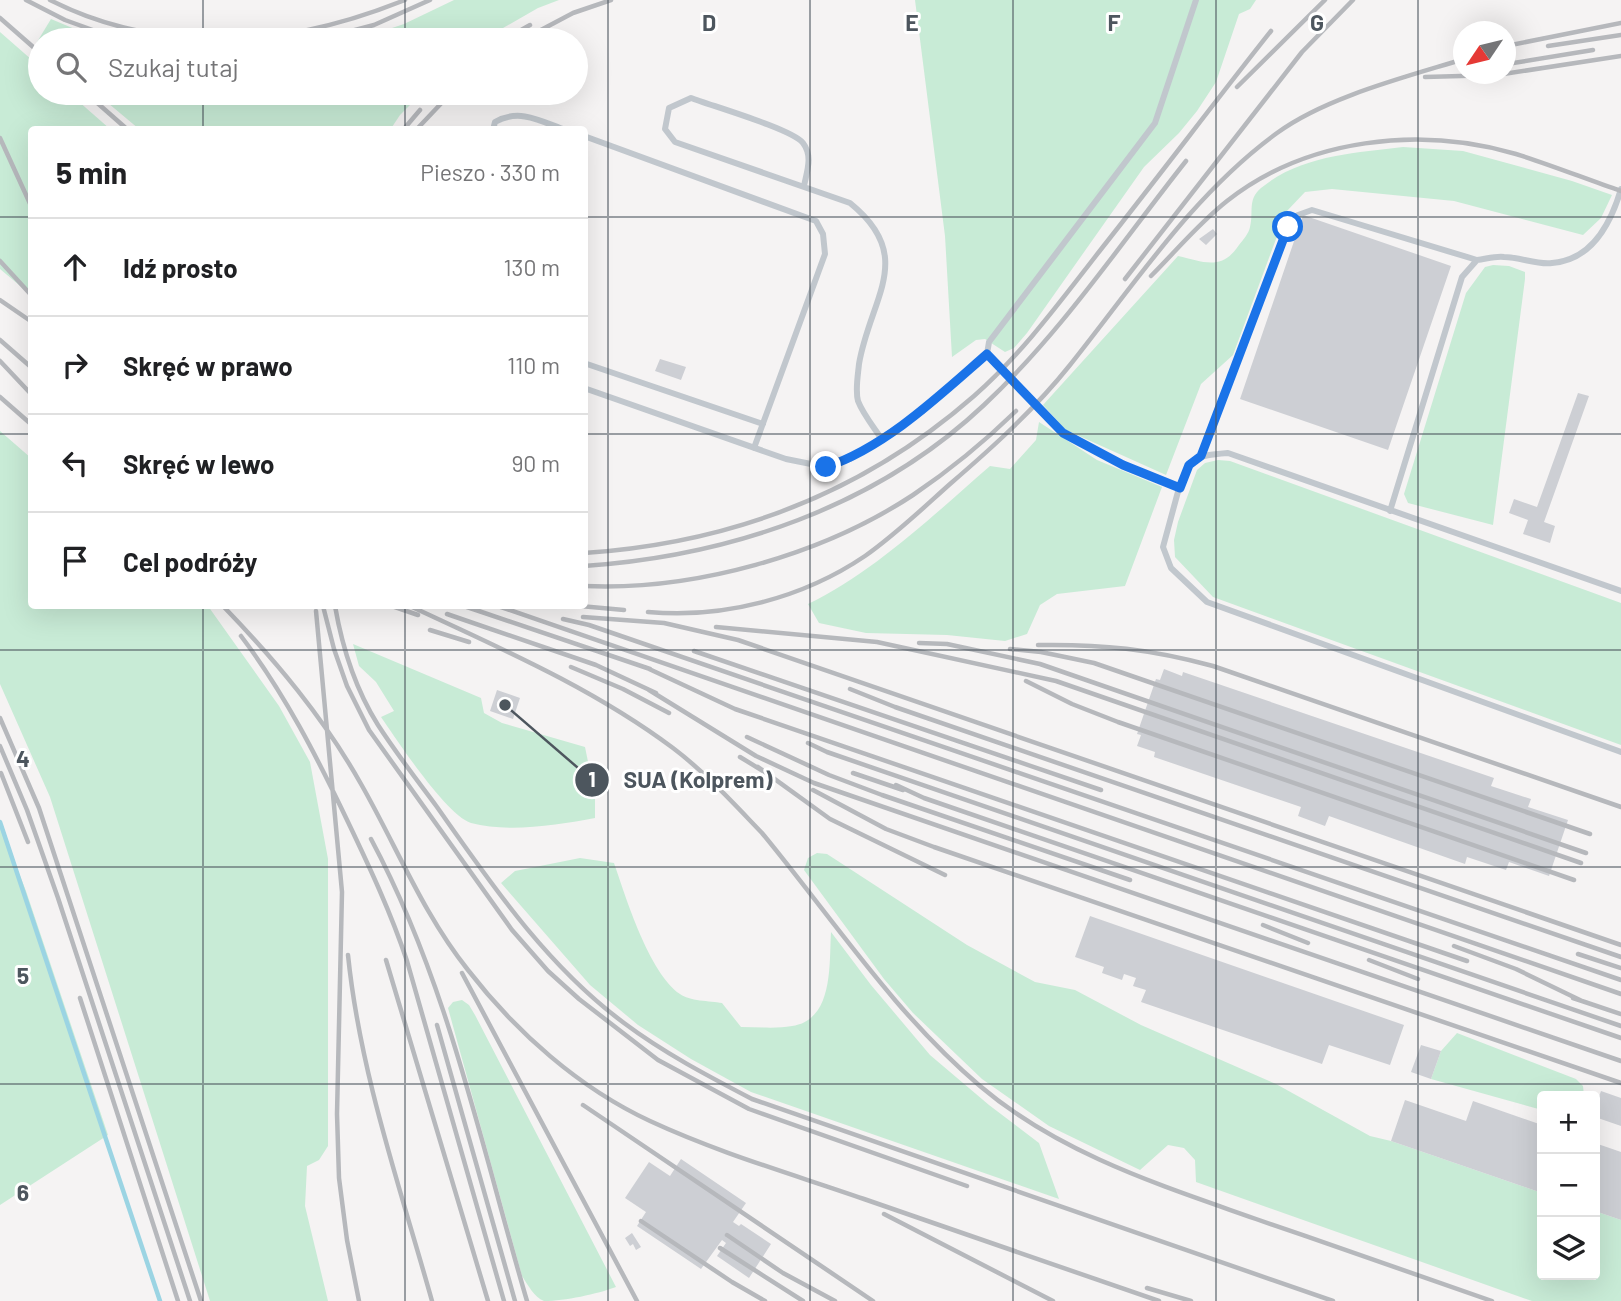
<!DOCTYPE html>
<html lang="pl">
<meta charset="utf-8">
<style>
body{margin:0;font-family:Barlow,sans-serif;background:#f2f2f2;color:#202124}
.controls{position:absolute;right:21px;bottom:21px;display:grid;overflow:hidden;border-radius:7px;box-shadow:0 7px 28px #0002}
.controls button{width:63px;height:63px;display:grid;place-items:center;padding:0;border:0;border-bottom:2px solid #e0e0e0;background:#fff;color:#202124;font:35px sans-serif}
.compass{position:absolute;left:1453px;top:21px;width:63px;height:63px;border-radius:50%;background:#fff;box-shadow:0 7px 28px #0002;rotate:235deg}
.stop{position:absolute;width:21px;height:21px;margin:-16px;border:5px solid #1a73e8;border-radius:50%;background:#fff}
.stop.end{background:#1a73e8;border-color:#fff;box-shadow:0 2px 7px #0008}
.list{margin:0;padding:0;list-style:none}
h2{display:flex;justify-content:space-between;align-items:center;height:91px;margin:0;padding:0 28px;font-size:30px}
h2 small{font-size:23px;font-weight:400;color:#757577}
.list li{display:grid;grid-template-columns:46px 1fr auto;gap:21px;align-items:center;box-sizing:border-box;height:98px;padding:0 28px;border-top:2px solid #e0e0e0}
.list b{display:block;font-size:26px;white-space:nowrap}
.list em{font-size:23px;font-style:normal;color:#757577}
.icon{flex:none;width:38px;height:38px;fill:none;stroke:currentColor;stroke-width:2;stroke-linecap:round;stroke-linejoin:round}
.map{position:relative;flex:none;width:1621px;height:1301px;overflow:hidden}
.search{position:absolute;background:#fff;box-shadow:0 7px 28px #0002;left:28px;top:28px;width:560px;height:77px;display:flex;align-items:center;gap:18px;box-sizing:border-box;padding:0 24px;border-radius:38px;color:#757577;font-size:26px}
.panel{position:absolute;background:#fff;box-shadow:0 7px 28px #0002;left:28px;top:126px;width:560px;height:483px;border-radius:7px}
.map>svg:first-child{display:block}
.green{fill:#c8ebd6}
.lines{fill:none;stroke-linecap:round;stroke-linejoin:round}
.stream{stroke:#9bd4e3;stroke-width:4.5}
.building{fill:#cdcfd4}
.lane{stroke:#c1c7cd;stroke-width:6}
.rail{stroke:#b6b8bc;stroke-width:4.5}
.route{stroke:#1a73e8;stroke-width:9}
.grid{fill:none;stroke:#4d565e;stroke-width:2;stroke-opacity:0.55}
.grid-label{font-size:23px;text-anchor:middle;font-weight:bold;fill:#4d565e;stroke:#fff;stroke-width:6;stroke-linejoin:round;paint-order:stroke}
.leader{fill:none;stroke:#4d565e;stroke-width:2.5}
.callout-dot{fill:#4d565e;stroke:#fff;stroke-width:2.5}
.mark-label{font-size:21px;text-anchor:middle;font-weight:bold;fill:#fff}
.callout-label{font-size:23px;text-anchor:middle;font-weight:bold;fill:#4d565e;stroke:#fff;stroke-width:6;stroke-linejoin:round;paint-order:stroke}
</style>
<div class="map">
<svg width="1621" height="1301" viewBox="0 0 1621 1301">
<rect width="100%" height="100%" fill="#f5f3f3"/>
<!-- green -->
<path class="green" d="M 454,0 L 559,0 L 538,8 L 482,40 L 356,40 L 404,24 Z
M 915,0 L 1256,0 L 1250,9 L 1239,14 L 1216,82 L 1197,111 L 1179,133 L 1144,167 L 1027,333 L 1014,348 L 1005,352 L 985,339 L 976,340 L 952,357 L 945,236 Z
M 51,19 L 101,40 L 40,40 L 40,45 L 37,42 Z
M 0,32 L 40,67 L 40,93 L 69,93 L 110,129 L 32,130 L 31,295 L 0,269 Z
M 96,93 L 422,93 L 400,115 L 390,130 L 139,129 Z
M 1403,147 L 1463,151 L 1572,181 L 1612,195 L 1601,218 L 1583,235 L 1454,201 L 1332,189 L 1305,192 L 1286,212 L 1233,355 L 1201,384 L 1166,475 L 1066,430 L 1043,405 L 1178,256 C 1204,262 1222,271 1239,245 C 1243,240 1249,233 1250,227 C 1254,212 1247,200 1261,188 C 1301,155 1355,153 1403,147 Z
M 1493,265 L 1509,266 L 1525,272 L 1525,279 L 1493,525 L 1408,503 L 1404,494 L 1466,293 L 1485,267 Z
M 1039,422 L 1097,460 L 1162,487 L 1125,586 L 1057,594 L 1040,605 L 1027,634 L 1005,641 L 947,635 L 866,633 L 819,623 L 808,604 C 873,573 936,513 990,466 L 1010,469 L 1036,440 Z
M 0,431 L 31,458 L 32,606 L 208,606 L 279,706 L 310,762 L 328,859 L 328,1146 L 319,1160 L 307,1166 L 305,1206 L 328,1301 L 210,1301 L 50,797 L 0,684 Z
M 1218,460 L 1230,461 L 1621,603 L 1621,745 L 1213,597 L 1175,557 L 1174,540 L 1178,522 L 1197,470 L 1205,463 Z
M 353,644 L 481,698 L 484,713 L 502,723 L 585,747 L 595,796 L 595,818 C 559,825 507,833 471,823 C 446,815 397,740 381,717 L 394,711 L 376,682 L 359,666 Z
M 0,825 L 26,891 L 108,1135 L 0,1205 Z
M 817,853 L 827,854 L 967,945 L 1035,982 L 1075,990 L 1141,1025 L 1276,1084 L 1370,1136 L 1391,1141 L 1542,1193 L 1542,1275 L 1595,1275 L 1595,1211 L 1621,1220 L 1621,1301 L 1532,1301 L 1196,1182 L 1195,1160 L 1184,1148 L 1168,1145 L 1140,1170 L 1049,1126 L 982,1079 L 913,1013 L 884,979 L 804,870 L 808,858 Z
M 580,858 L 614,863 C 626,898 649,973 680,994 C 689,1001 710,1001 722,1003 L 741,1027 C 758,1027 776,1029 792,1026 C 834,1020 829,964 831,932 L 871,985 L 930,1055 L 989,1105 L 1039,1143 L 1059,1199 L 751,1092 L 691,1059 L 638,1025 L 590,985 L 501,883 L 515,871 Z
M 462,1000 L 469,1005 L 475,1015 L 616,1287 C 597,1294 565,1301 544,1301 C 534,1297 528,1285 522,1276 L 448,1008 L 453,1002 Z
M 1457,1033 L 1576,1079 L 1583,1086 L 1584,1096 L 1542,1096 L 1542,1110 L 1431,1079 L 1441,1051 Z"/>
<g class="lines">
<!-- stream -->
<path class="stream" d="M 0,822 L 160,1301"/>
</g>
<!-- building -->
<path class="building" d="M 1303,215 L 1451,266 L 1388,450 L 1240,399 Z
M 1213,229 L 1217,234 L 1206,245 L 1199,239 Z
M 660,359 L 686,367 L 681,380 L 655,371 Z
M 1578,393 L 1589,396 L 1544,522 L 1555,526 L 1550,543 L 1523,534 L 1528,520 L 1509,513 L 1514,499 L 1537,507 Z
M 1164,669 L 1182,676 L 1183,672 L 1494,778 L 1491,786 L 1531,799 L 1528,807 L 1568,820 L 1549,876 L 1509,862 L 1506,870 L 1467,857 L 1465,864 L 1329,816 L 1325,826 L 1298,816 L 1301,807 L 1154,757 L 1155,752 L 1137,746 L 1141,735 L 1137,734 L 1156,679 L 1160,680 Z
M 497,690 L 520,698 L 513,719 L 490,711 Z
M 1090,916 L 1404,1025 L 1390,1065 L 1329,1045 L 1322,1064 L 1141,1002 L 1146,990 L 1133,986 L 1136,978 L 1124,974 L 1122,980 L 1102,973 L 1104,967 L 1075,957 Z
M 1421,1045 L 1441,1051 L 1431,1079 L 1411,1072 Z
M 1601,1091 L 1621,1098 L 1621,1126 L 1595,1117 L 1595,1108 Z
M 1405,1100 L 1466,1121 L 1473,1101 L 1542,1125 L 1542,1193 L 1391,1141 Z
M 1595,1143 L 1621,1152 L 1621,1220 L 1595,1211 Z
M 681,1159 L 746,1203 L 733,1222 L 739,1226 L 741,1224 L 771,1244 L 749,1278 L 717,1256 L 726,1243 L 722,1240 L 701,1269 L 637,1226 L 646,1212 L 625,1198 L 649,1162 L 670,1176 Z
M 632,1233 L 641,1247 L 636,1250 L 633,1244 L 630,1246 L 625,1238 Z"/>
<g class="lines">
<!-- lane -->
<path class="lane" d="M 1196,0 L 1155,123 L 989,342 L 987,354 L 1063,433 L 1123,465 L 1179,488 L 1163,547 L 1171,568 L 1207,602 L 1621,752
M 493,130 L 495,122 C 519,108 541,121 565,130
M 584,136 L 816,221 L 823,234 L 825,254 L 754,448
M 804,186 C 807,171 813,156 803,143 C 792,129 712,106 691,98 L 669,108 L 665,129 L 675,142 L 850,203 C 917,257 870,298 859,364 C 858,375 855,390 858,401 C 863,414 873,426 881,438
M 584,363 L 763,424
M 584,388 L 786,459 L 826,467 L 850,459 L 923,411 L 987,354
M 1201,456 L 1288,227 L 1298,215 L 1312,210 L 1477,260
M 1179,488 C 1193,456 1194,456 1228,453 L 1621,591
M 1390,511 L 1462,277 L 1477,260 C 1486,259 1495,256 1504,257 C 1520,257 1537,265 1552,263 C 1592,260 1611,223 1621,189"/>
<!-- rail -->
<path class="rail" d="M 26,0 L 65,20 L 101,33
M 50,0 C 99,25 147,35 201,40
M 0,18 L 40,53
M 204,40 C 280,39 335,28 405,0
M 317,40 L 374,25 L 430,0
M 503,40 L 530,25
M 522,40 L 573,13 L 611,0
M 1506,46 L 1621,23
M 1548,46 L 1621,35
M 1507,64 L 1593,50
M 1425,77 L 1497,75 L 1621,56
M 1237,87 L 1325,0
M 86,93 L 128,130
M 403,130 L 420,110
M 416,130 L 451,93
M 0,138 L 32,208
M 0,261 L 32,296
M 1151,276 C 1176,251 1199,223 1227,201 C 1307,138 1419,126 1516,154 C 1551,165 1586,179 1621,191
M 1125,279 L 1302,52 L 1353,0
M 0,300 L 32,322
M 0,340 L 32,368
M 0,361 L 32,395
M 0,397 L 32,425
M 584,553 C 732,543 862,494 974,396 C 1023,353 1062,299 1102,248 C 1159,176 1214,103 1271,31
M 584,566 C 730,556 876,507 984,405 C 1061,333 1121,243 1186,161
M 584,586 C 694,591 822,555 913,495 C 950,470 984,442 1016,411
M 223,606 C 276,661 324,718 361,784 C 397,847 423,914 468,970 C 516,1032 579,1088 650,1121 C 719,1153 792,1174 864,1199 C 962,1233 1060,1267 1159,1301
M 323,606 L 334,649 L 347,686 L 369,730 L 512,930 L 548,971 L 579,999 L 658,1060 L 749,1109 L 967,1186
M 335,606 C 342,646 356,690 378,725 C 396,753 417,780 437,807 C 492,885 546,965 624,1023 C 664,1053 708,1076 752,1099 L 1333,1301
M 392,606 L 418,615
M 410,606 C 500,648 593,688 673,748 C 706,773 734,804 762,833 C 833,919 895,1014 980,1086 C 1060,1154 1160,1185 1256,1219 C 1335,1246 1414,1274 1492,1301
M 464,606 L 650,669
M 498,606 L 1621,994
M 580,606 L 624,610
M 316,611 L 342,892 L 337,1114 L 339,1178 L 347,1240 L 359,1301
M 648,612 C 723,619 803,598 865,556 C 895,535 922,509 950,484 C 993,447 1034,410 1070,365 C 1134,285 1193,194 1277,133 C 1326,97 1406,77 1464,59
M 447,614 L 596,665 L 656,693
M 583,617 L 664,623 L 738,640 L 1621,945
M 563,619 L 589,625 L 1621,980
M 716,627 L 877,642 L 1056,681 L 1581,863
M 430,630 L 469,642
M 241,636 C 285,694 317,757 348,822 C 370,868 391,913 407,961 L 504,1301
M 919,643 L 947,644 L 1040,664 L 1586,853
M 1038,645 C 1103,644 1150,649 1213,666 L 1621,807
M 1010,649 L 1041,652 L 1094,663 L 1590,834
M 694,651 L 1101,790
M 571,667 L 623,689 L 669,713
M 647,668 L 735,709 L 1467,961
M 1026,681 L 1072,704 L 1118,722 L 1574,880
M 850,689 L 895,707 L 1621,957
M 649,690 L 756,756 L 814,783 L 1621,1061
M 0,718 L 39,808 L 201,1301
M 747,737 L 829,775 L 882,795 L 1130,880
M 808,743 L 827,752 L 1621,1026
M 0,746 L 27,810 L 58,898 L 190,1301
M 740,757 L 763,771
M 758,767 L 830,819 L 945,875
M 1,773 L 28,842
M 853,773 L 903,790
M 896,785 L 924,798 L 1621,1038
M 813,790 L 886,829 L 934,847 L 1621,1083
M 371,839 C 448,983 481,1145 527,1301
M 1263,925 L 1308,943
M 1454,946 L 1516,969 L 1582,1001
M 1578,954 L 1621,968
M 348,955 C 360,1073 400,1187 432,1301
M 386,960 L 488,1301
M 1369,960 L 1418,979
M 462,973 L 637,1301
M 80,998 L 178,1301
M 1573,998 L 1621,1014
M 437,1025 L 515,1301
M 583,1105 L 873,1301
M 884,1214 L 1053,1301
M 641,1221 L 732,1282 L 765,1301
M 727,1235 L 783,1273 L 835,1301
M 720,1248 L 803,1301
M 1147,1288 L 1191,1301"/>
</g>
<g class="lines">
<!-- route -->
<path class="route" d="M 826,467 C 886,447 940,395 987,354 L 1063,433 L 1123,465 L 1180,488 L 1189,465 L 1201,456 L 1288,227"/>
</g>
<!-- grid -->
<path class="grid" d="M 203,0 L 203,40M 405,0 L 405,40M 608,0 L 608,1301M 810,0 L 810,1301M 1013,0 L 1013,1301M 1216,0 L 1216,1301M 1418,0 L 1418,1301M 203,93 L 203,130M 405,93 L 405,130M 0,217 L 32,217M 584,217 L 1621,217M 0,434 L 32,434M 584,434 L 1621,434M 203,606 L 203,1301M 405,606 L 405,1301M 0,650 L 1621,650M 0,867 L 1621,867M 0,1084 L 1621,1084"/>
<g class="grid-label">
<text x="709" y="31">D</text>
<text x="912" y="31">E</text>
<text x="1114" y="31">F</text>
<text x="1317" y="31">G</text>
<text x="23" y="767">4</text>
<text x="23" y="984">5</text>
<text x="23" y="1201">6</text>
</g>
<!-- callouts -->
<path class="leader" d="M505 705L592 780"/>
<g class="callout-dot">
<circle cx="505" cy="705" r="7"/>
<circle cx="592" cy="780" r="18"/>
</g>
<g class="mark-label">
<text x="592" y="787">1</text>
</g>
<g class="callout-label">
<text x="698" y="788">SUA (Kolprem)</text>
</g>
</svg>
<div class="controls">
<button>+</button>
<button>−</button>
<button><svg class="icon" aria-label="layers" viewBox="0 0 24 24"><path d="M12 4l9 5-9 5-9-5zM3 14l9 5 9-5"/></svg></button>
</div>
<svg class="compass" viewBox="-18 -18 36 36"><path d="M0-13l5 13h-10z" fill="#e53935"/><path d="M0 13l5-13h-10z" fill="#757577"/></svg>
<div class="stop" style="left:1288px;top:227px"></div>
<div class="stop end" style="left:826px;top:467px"></div>
<div class="search"><svg class="icon" aria-label="search" viewBox="0 0 24 24"><circle cx="10" cy="10" r="6"/><path d="M15 15l6 6"/></svg>Szukaj tutaj</div>
<section class="panel">
<h2>5 min<small>Pieszo · 330 m</small></h2>
<ul class="list">
<li><svg class="icon" aria-label="ahead" viewBox="0 0 24 24"><path d="M12 20V5M6 11l6-6 6 6"/></svg><div><b>Idź prosto</b></div><em>130 m</em></li>
<li><svg class="icon" aria-label="right" viewBox="0 0 24 24"><path d="M7 20v-9h11M14 6l5 5-5 5"/></svg><div><b>Skręć w prawo</b></div><em>110 m</em></li>
<li><svg class="icon" aria-label="left" viewBox="0 0 24 24"><path d="M17 20v-9H6M10 6l-5 5 5 5"/></svg><div><b>Skręć w lewo</b></div><em>90 m</em></li>
<li><svg class="icon" aria-label="arrive" viewBox="0 0 24 24"><path d="M6 21V4h12l-3 4 3 4H6"/></svg><div><b>Cel podróży</b></div></li>
</ul>
</section>
</div>
